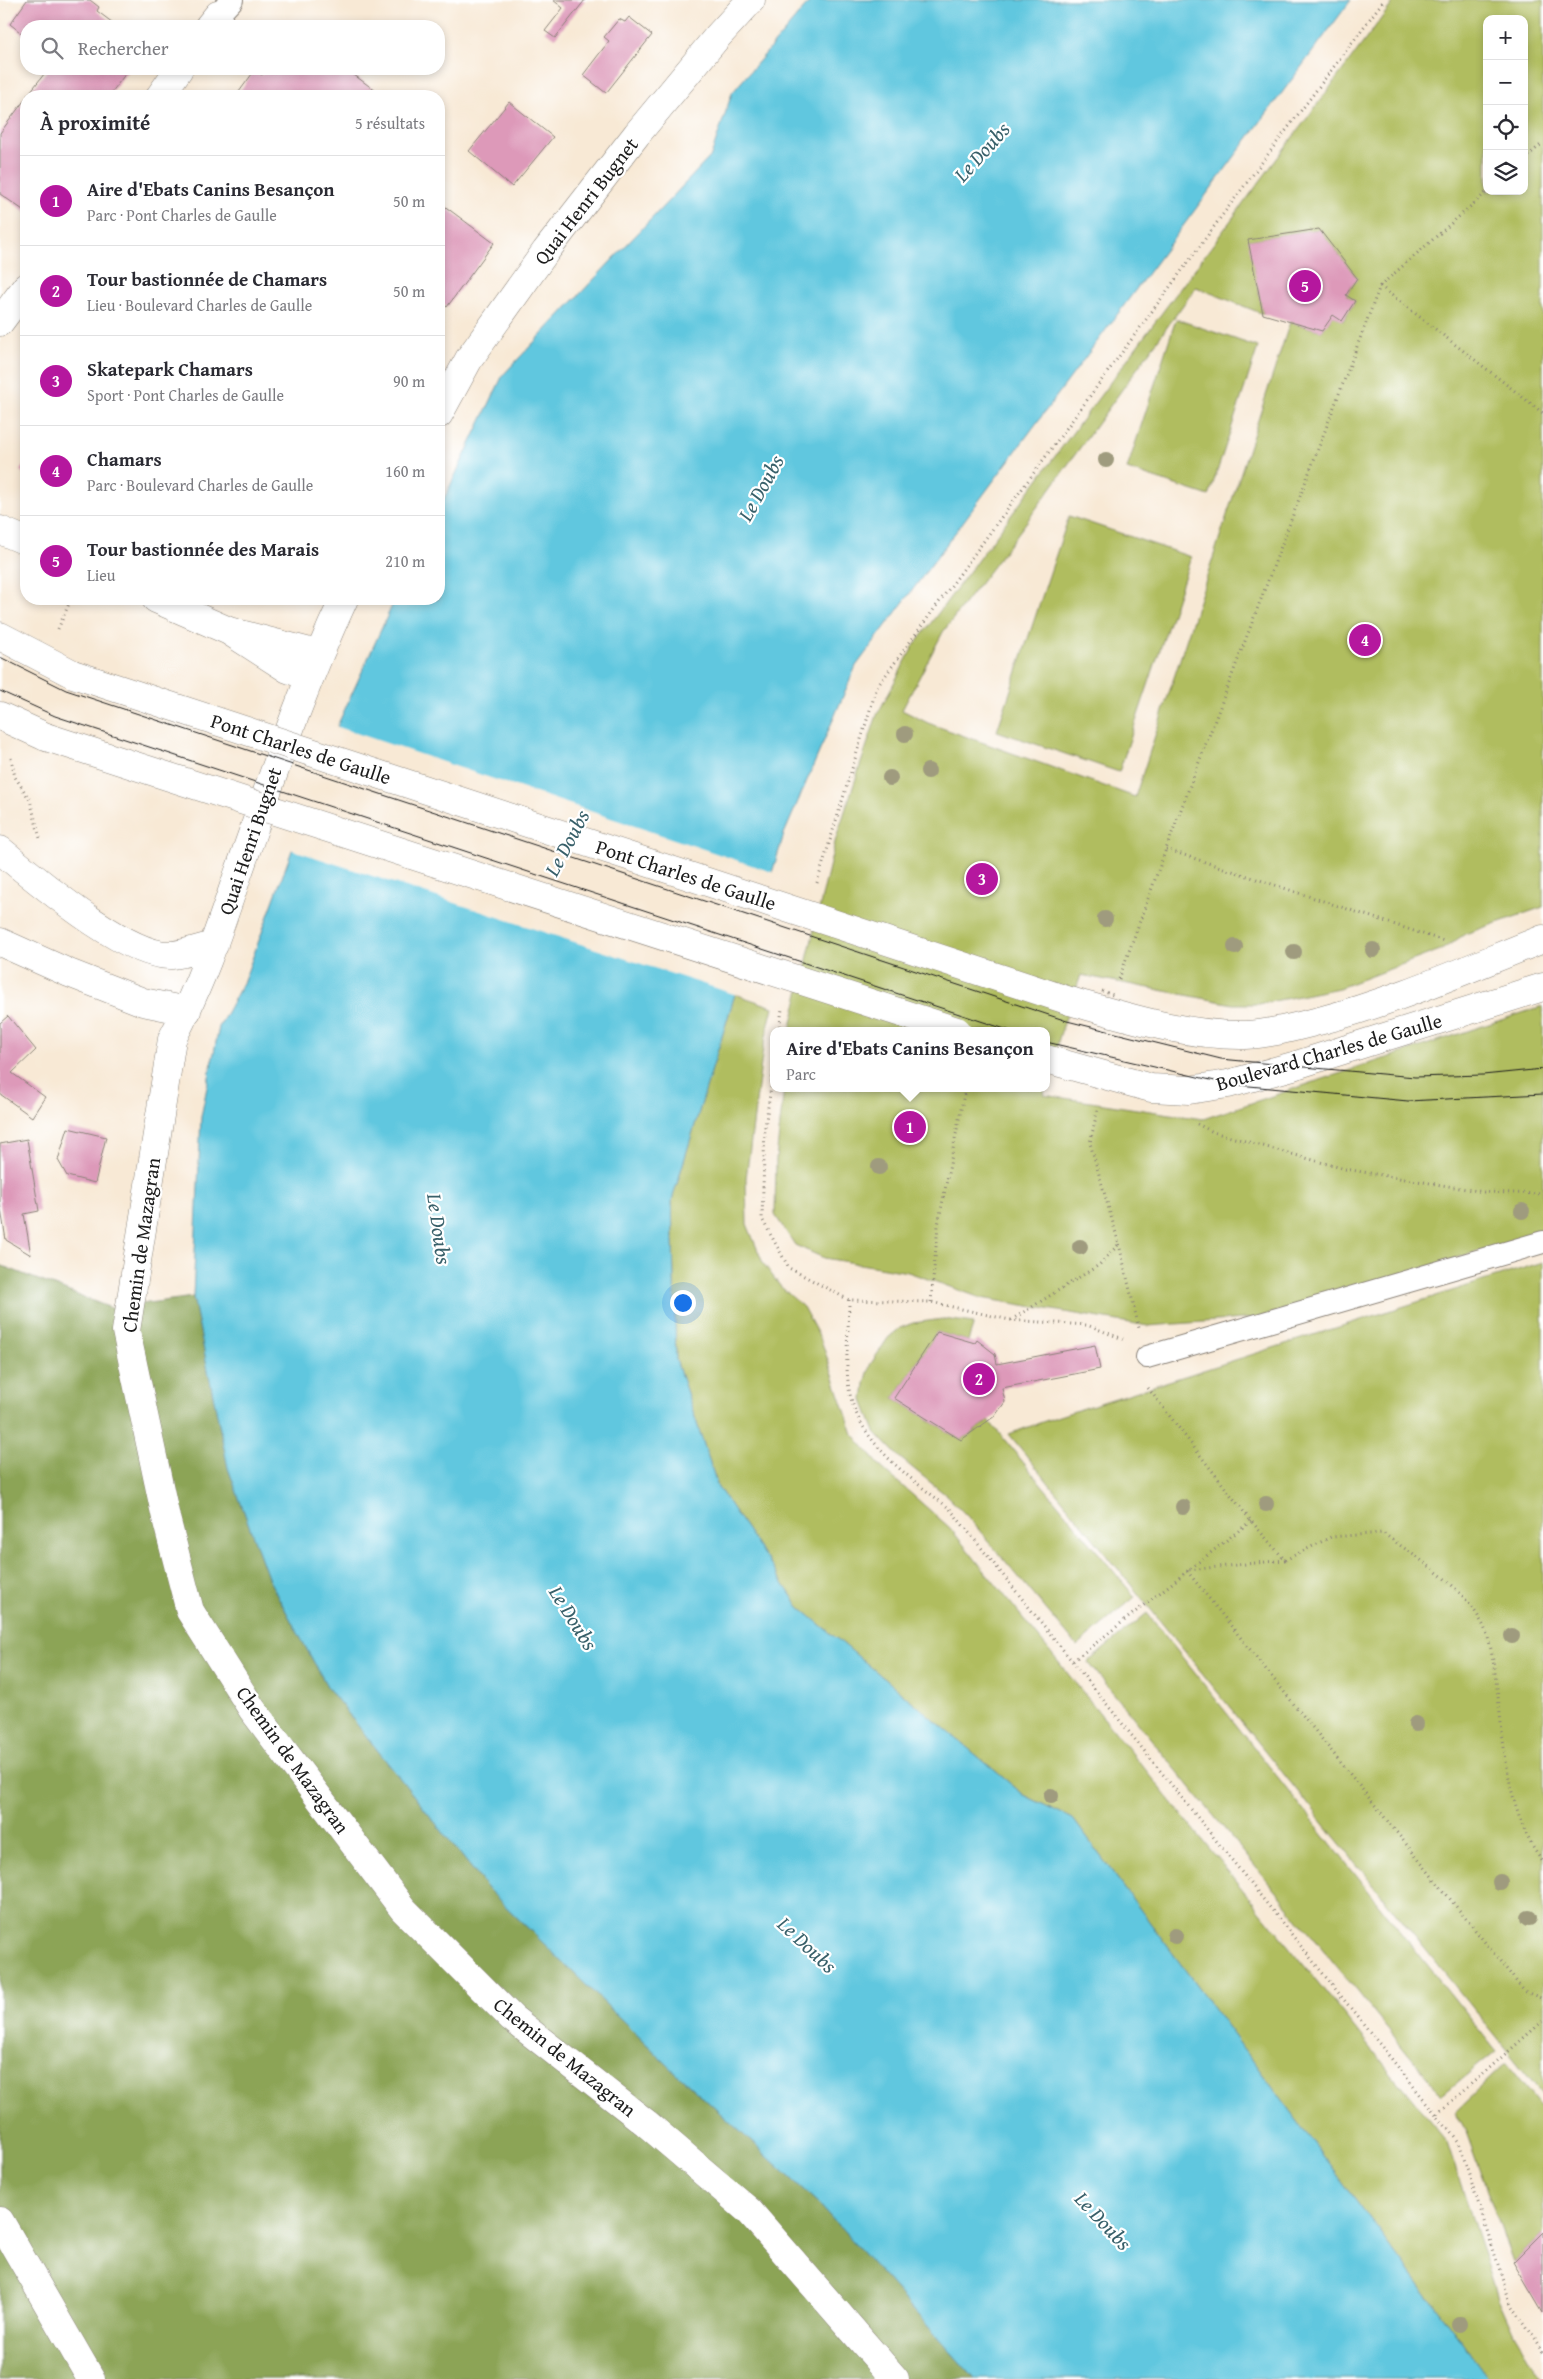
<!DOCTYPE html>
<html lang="fr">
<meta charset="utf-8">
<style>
body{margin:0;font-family:"Gentium Book Plus",serif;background:#f2f2f3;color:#2b2b33}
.controls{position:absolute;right:15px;top:15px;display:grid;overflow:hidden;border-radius:10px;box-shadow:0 2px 8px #0003}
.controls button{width:45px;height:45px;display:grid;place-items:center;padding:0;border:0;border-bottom:1px solid #e1e1e2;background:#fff;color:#2b2b33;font:25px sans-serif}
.you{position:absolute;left:682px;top:1302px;width:18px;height:18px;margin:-12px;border:4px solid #fff;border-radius:50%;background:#1a73e8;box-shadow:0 0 0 8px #1a73e833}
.badge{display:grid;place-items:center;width:32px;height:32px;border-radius:50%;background:#b5179e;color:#fff;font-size:16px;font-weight:700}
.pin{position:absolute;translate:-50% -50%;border:2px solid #fff;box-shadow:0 1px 5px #0006}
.popup{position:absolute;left:770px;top:1027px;width:280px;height:65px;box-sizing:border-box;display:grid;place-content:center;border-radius:10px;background:#fff;filter:drop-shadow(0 1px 4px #0005);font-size:16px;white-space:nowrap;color:#7c7c81}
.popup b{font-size:19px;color:#2b2b33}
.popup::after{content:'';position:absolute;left:50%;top:100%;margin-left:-10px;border:10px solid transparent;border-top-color:#fff}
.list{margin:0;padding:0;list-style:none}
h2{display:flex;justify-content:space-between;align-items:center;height:65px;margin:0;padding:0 20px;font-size:21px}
h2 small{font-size:16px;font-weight:400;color:#7c7c81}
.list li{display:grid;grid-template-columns:32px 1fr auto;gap:15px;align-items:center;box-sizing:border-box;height:90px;padding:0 20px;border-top:1px solid #e1e1e2}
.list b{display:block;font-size:19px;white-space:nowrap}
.list p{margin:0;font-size:16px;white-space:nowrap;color:#7c7c81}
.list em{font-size:16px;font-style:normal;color:#7c7c81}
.icon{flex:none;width:28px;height:28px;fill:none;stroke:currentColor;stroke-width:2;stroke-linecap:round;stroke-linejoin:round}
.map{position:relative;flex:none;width:1543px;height:2379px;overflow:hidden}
.search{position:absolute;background:#fff;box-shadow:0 2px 8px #0003;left:20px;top:20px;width:425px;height:55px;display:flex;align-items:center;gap:12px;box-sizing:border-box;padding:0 18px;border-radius:20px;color:#7c7c81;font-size:19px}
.panel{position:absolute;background:#fff;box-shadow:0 2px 8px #0003;left:20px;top:90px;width:425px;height:515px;border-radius:20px}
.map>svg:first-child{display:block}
.green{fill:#b0bd5f;stroke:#666c3e;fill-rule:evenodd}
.forest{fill:#8ca456;stroke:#546039}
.water{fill:#61c7df;stroke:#3e727e}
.pier{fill:#f8e9d5}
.building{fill:#dd99b9}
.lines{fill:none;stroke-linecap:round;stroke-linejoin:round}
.service-casing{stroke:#8a8278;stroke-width:24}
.minor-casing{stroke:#8a8278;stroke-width:29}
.secondary-casing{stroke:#8a8278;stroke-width:29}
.path{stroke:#8a8278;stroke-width:3;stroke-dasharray:1 4;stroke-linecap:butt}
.service{stroke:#fff;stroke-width:22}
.minor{stroke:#fff;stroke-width:28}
.secondary{stroke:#fff;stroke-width:28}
.tram{stroke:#1c1c1c;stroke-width:1}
.secondary-bridge-casing{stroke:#8a8278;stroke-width:29;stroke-linecap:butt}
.path-bridge{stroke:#8a8278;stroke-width:3;stroke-dasharray:1 4;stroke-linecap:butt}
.secondary-bridge{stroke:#fff;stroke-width:28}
.tree{fill:#9f9b7e}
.labels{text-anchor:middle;stroke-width:4.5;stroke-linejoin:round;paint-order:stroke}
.street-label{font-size:20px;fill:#1c1c1c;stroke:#fff}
.water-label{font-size:21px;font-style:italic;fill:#38606a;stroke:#fff}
</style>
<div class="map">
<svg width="1543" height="2379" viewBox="0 0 1543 2379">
<rect width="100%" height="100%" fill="#fff"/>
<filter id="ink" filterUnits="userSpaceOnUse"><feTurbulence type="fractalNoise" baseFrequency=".02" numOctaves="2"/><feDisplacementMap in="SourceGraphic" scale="10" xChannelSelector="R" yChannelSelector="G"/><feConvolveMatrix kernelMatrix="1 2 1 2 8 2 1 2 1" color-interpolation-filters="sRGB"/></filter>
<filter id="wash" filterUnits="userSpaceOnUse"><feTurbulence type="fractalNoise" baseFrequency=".0096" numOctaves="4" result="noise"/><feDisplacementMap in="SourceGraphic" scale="20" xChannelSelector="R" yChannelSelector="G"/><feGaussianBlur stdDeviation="1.12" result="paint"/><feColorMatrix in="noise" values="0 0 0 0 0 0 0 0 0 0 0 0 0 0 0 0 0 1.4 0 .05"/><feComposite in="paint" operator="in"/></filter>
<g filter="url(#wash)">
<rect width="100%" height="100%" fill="#f8e9d5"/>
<!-- green -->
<path class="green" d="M 1395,0 L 1543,0 L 1543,907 L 1465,934 L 1443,949 L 1339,988 L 1259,1004 L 1233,1004 L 1081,975 L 1060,1035 L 1046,1085 L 1046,1031 L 790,1031 L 836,838 L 877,715 L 913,647 ZM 1487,19 L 1524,19 L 1524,191 L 1487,191 ZM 1319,229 L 1357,278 L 1346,295 L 1355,301 L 1343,321 L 1333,315 L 1322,331 L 1290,322 L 1135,797 L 928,723 L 902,710 L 943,632 L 1025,524 L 1196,287 L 1263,314 L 1249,240 Z
M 1176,319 L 1258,347 L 1209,496 L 1127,469 Z
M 1069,516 L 1191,557 L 1119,772 L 997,731 Z
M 735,994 L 773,1007 L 763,1049 L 746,1178 L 747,1224 L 763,1263 L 780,1286 L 803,1307 L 821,1340 L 853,1434 L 882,1468 L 950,1528 L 1447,2142 L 1498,2298 L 1514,2334 L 1541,2379 L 1489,2379 L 1073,1819 L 1024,1795 L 799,1607 L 718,1487 L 676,1360 L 672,1200 Z
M 1543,1006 L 1543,1232 L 1257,1318 L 1148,1326 L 981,1298 L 908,1272 L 824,1258 L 795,1245 L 775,1215 L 776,1159 L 784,1088 L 1045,1088 L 1044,1095 L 1203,1119 Z
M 1543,1262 L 1543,2095 L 1009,1434 L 1059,1416 Z
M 943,1319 L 974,1323 L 968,1341 L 937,1332 L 894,1398 L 961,1440 L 989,1421 L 1135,1597 L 1077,1646 L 968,1517 L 946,1495 L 899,1457 L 875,1432 L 863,1400 L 865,1384 L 870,1365 L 888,1338 L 900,1328 L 913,1323 Z
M 1147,1613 L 1496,2051 L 1442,2095 L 1088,1662 Z
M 1506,2063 L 1543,2109 L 1543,2232 L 1513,2262 L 1466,2132 L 1455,2112 Z"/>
<!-- forest -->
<path class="forest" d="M 0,1265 L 111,1308 L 193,1297 L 228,1468 L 269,1580 L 328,1688 L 489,1890 L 669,2066 L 819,2204 L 975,2379 L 0,2379 Z"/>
<!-- water -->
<path class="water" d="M 811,0 L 1351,0 L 856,666 L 784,834 L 672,1200 L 676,1360 L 718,1487 L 799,1607 L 1024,1795 L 1073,1819 L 1489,2379 L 975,2379 L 819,2204 L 669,2066 L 489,1890 L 328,1688 L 269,1580 L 228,1468 L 193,1297 L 201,1117 L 219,1027 L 244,981 L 339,722 L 395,599 L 439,599 L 439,509 L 503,375 L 711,156 L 732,93 Z"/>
<!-- pier -->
<path class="pier" d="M 335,726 L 775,873 L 737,995 L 290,849 Z"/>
<g id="blocks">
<!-- building -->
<path class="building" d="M 27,0 L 90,0 L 99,7 L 97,11 L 117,26 L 26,26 L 26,41 L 23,39 L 25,36 L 10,24 Z
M 553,0 L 585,0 L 555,38 L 545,31 L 563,8 Z
M 629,17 L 652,35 L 606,93 L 583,75 L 609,41 L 604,37 L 619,19 L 625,22 Z
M 48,69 L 129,69 L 109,96 L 27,96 Z
M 266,69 L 346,69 L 380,94 L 378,96 L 236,96 L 255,70 L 262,75 Z
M 26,98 L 26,212 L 0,194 L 0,133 Z
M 509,102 L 553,137 L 512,187 L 469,151 Z
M 439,202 L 494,243 L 447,307 L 439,301 Z
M 1319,229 L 1357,278 L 1346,295 L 1355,301 L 1342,321 L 1333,315 L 1322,331 L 1263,314 L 1248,240 Z
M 26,461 L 26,474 L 20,471 Z
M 8,1016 L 36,1050 L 12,1073 L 45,1097 L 32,1117 L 0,1094 L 0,1023 Z
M 68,1128 L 106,1137 L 95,1183 L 67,1176 L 58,1160 Z
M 27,1139 L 39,1211 L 24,1214 L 31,1255 L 6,1240 L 0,1203 L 0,1144 Z
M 937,1332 L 975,1343 L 977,1340 L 995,1354 L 997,1364 L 1095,1345 L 1100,1369 L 1002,1388 L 1005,1402 L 995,1416 L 961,1440 L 894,1398 Z
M 1543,2232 L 1543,2313 L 1513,2262 Z"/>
</g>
</g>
<g filter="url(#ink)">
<use href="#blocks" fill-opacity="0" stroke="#8a8278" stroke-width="1"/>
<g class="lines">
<defs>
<path id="service" d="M 218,15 L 232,0
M 1147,1357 L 1543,1242"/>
<path id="minor" d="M 209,26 L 218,15
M 160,96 L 179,69
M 0,322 L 26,287
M 439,414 L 469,359 L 546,251 L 637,134 L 718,36 L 751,0
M 0,530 L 26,541
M 156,599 L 229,631
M 344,599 C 302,688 271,781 238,874 C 219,930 200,987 172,1039 L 126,1331 L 166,1518 L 190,1611 L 252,1709 L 403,1909 L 512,2018 L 646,2123 L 749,2211 L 895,2379
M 309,677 L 288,669 L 229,631 L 318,654
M 0,850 C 36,879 127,958 172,955 C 186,954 201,948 214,945
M 0,942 L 69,973 L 143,1002 L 187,1011
M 0,2221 L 91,2379"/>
<path id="secondary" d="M 0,636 L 73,674
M 0,716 L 46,737
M 1070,1001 C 1127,1017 1186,1036 1245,1035 C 1270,1034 1295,1027 1319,1021 C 1396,1001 1469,968 1543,939
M 1046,1059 L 1151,1088 L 1189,1090 L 1228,1084 L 1293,1066 L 1543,987"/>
</defs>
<!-- service casing -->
<use href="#service" class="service-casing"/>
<!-- minor casing -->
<use href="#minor" class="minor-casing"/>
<!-- secondary casing -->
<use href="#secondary" class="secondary-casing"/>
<!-- path -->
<path class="path" d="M 1524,159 L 1543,143
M 1380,286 L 1543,413
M 58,629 L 71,599
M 11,758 L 15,777 L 30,800 L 40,838
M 1166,849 L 1444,941
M 817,883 L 877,687 L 1224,213 L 1384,0
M 1119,979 L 1166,849 L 1380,286 L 1488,191
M 779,1031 L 782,1009
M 774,1067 L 765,1127 L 762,1219 L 789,1268 L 849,1300 L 931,1302 L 1010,1320 L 1087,1325 L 1123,1339
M 1197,1124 L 1213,1132 L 1345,1169 L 1484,1192 L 1543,1194
M 1119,1244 L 1139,1328
M 849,1300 C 849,1327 845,1355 848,1381 C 853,1440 908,1476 950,1509 L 1459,2143 L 1511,2305 L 1543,2354
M 931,1302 L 938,1225 L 964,1094
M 1011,1320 L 1099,1265 L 1119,1244 L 1090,1143 L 1098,1108
M 1148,1388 L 1251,1521 L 1285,1560 L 1188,1570
M 1285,1560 L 1331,1537 L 1383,1533 C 1418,1559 1462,1584 1483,1625 C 1492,1643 1494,1668 1497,1688 C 1504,1744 1507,1816 1543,1862
M 1187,1571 L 1524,1991 L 1543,1999
M 1073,1661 L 1251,1521
M 1437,2114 L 1543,2021"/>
<!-- service -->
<use href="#service" class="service"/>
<!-- minor -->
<use href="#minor" class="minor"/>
<!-- secondary -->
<use href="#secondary" class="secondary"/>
<!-- tram -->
<path class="tram" d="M 0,657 L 66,690 L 1067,1021 L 1221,1059 L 1293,1066 L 1415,1077 L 1483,1075 L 1543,1069
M 0,691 L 55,716 L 1011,1031
M 1046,1042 L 1228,1084 L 1408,1101 L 1543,1094"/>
<defs>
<path id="secondary-bridge" d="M 73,674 L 1070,1001
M 46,737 L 957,1031"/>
</defs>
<!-- secondary-bridge casing -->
<use href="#secondary-bridge" class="secondary-bridge-casing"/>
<!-- path-bridge -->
<path class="path-bridge" d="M 1102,991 L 1113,995"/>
<!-- secondary-bridge -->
<use href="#secondary-bridge" class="secondary-bridge"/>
</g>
<!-- trees -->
<g class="tree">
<circle cx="1106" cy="460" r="8"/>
<circle cx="905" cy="734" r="8"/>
<circle cx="928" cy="771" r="8"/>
<circle cx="890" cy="778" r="8"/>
<circle cx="1105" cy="919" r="8"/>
<circle cx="1235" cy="947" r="8"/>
<circle cx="1373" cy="950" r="8"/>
<circle cx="1294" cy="952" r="8"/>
<circle cx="879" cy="1167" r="8"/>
<circle cx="1522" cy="1211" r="8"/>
<circle cx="1080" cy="1247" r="8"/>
<circle cx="1266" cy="1504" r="8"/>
<circle cx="1183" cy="1507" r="8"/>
<circle cx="1512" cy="1636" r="8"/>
<circle cx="1416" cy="1724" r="8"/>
<circle cx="1051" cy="1796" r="8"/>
<circle cx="1500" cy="1882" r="8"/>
<circle cx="1529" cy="1918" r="8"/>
<circle cx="1175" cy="1936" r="8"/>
<circle cx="1459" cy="2324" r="8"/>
</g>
</g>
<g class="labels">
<!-- street labels -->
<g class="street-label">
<text transform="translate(586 201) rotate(-52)" y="7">Quai Henri Bugnet</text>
<text transform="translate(301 749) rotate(18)" y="7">Pont Charles de Gaulle</text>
<text transform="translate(250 841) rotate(-71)" y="7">Quai Henri Bugnet</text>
<text transform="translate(686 875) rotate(18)" y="7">Pont Charles de Gaulle</text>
<text transform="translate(1329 1052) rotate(-16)" y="7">Boulevard Charles de Gaulle</text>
<text transform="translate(141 1245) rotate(-82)" y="7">Chemin de Mazagran</text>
<text transform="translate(293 1760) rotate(54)" y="7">Chemin de Mazagran</text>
<text transform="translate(565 2057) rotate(39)" y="7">Chemin de Mazagran</text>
</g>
<!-- water labels -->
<g class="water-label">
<text transform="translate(982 152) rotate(-48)" y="7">Le Doubs</text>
<text transform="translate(761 488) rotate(-61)" y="7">Le Doubs</text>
<text transform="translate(567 843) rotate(-62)" y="7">Le Doubs</text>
<text transform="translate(439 1229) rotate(82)" y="7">Le Doubs</text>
<text transform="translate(573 1618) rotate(58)" y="7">Le Doubs</text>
<text transform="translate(807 1945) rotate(43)" y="7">Le Doubs</text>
<text transform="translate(1103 2221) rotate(47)" y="7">Le Doubs</text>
</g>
</g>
</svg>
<div class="controls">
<button>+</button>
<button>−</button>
<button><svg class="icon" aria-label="locate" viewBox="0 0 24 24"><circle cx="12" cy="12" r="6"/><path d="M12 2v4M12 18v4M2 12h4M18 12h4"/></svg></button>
<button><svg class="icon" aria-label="layers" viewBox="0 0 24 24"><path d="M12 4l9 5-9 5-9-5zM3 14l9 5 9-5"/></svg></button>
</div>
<div class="you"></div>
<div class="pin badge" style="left:910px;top:1127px">1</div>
<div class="popup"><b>Aire d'Ebats Canins Besançon</b>Parc</div>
<div class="pin badge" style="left:979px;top:1379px">2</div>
<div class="pin badge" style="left:982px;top:879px">3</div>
<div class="pin badge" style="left:1365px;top:640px">4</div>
<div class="pin badge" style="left:1305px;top:286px">5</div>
<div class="search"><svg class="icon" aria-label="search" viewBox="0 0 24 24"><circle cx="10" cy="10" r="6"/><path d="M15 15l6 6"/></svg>Rechercher</div>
<section class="panel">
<h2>À proximité<small>5 résultats</small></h2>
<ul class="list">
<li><span class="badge">1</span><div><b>Aire d'Ebats Canins Besançon</b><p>Parc · Pont Charles de Gaulle</p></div><em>50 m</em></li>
<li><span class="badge">2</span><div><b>Tour bastionnée de Chamars</b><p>Lieu · Boulevard Charles de Gaulle</p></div><em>50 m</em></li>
<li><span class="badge">3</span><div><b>Skatepark Chamars</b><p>Sport · Pont Charles de Gaulle</p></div><em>90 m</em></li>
<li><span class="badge">4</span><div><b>Chamars</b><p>Parc · Boulevard Charles de Gaulle</p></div><em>160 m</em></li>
<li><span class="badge">5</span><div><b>Tour bastionnée des Marais</b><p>Lieu</p></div><em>210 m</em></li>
</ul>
</section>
</div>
